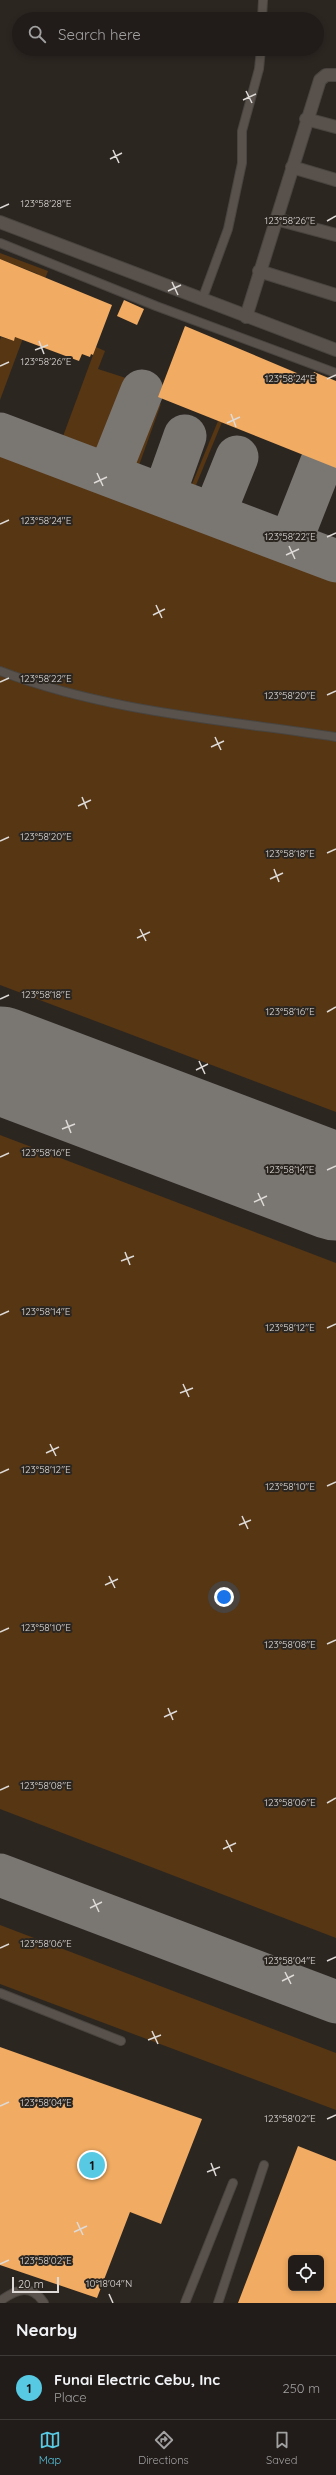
<!DOCTYPE html>
<meta charset="utf-8">
<style>
body{margin:0;font-family:Quicksand,sans-serif;background:#2d2926;color:#f1f3f6}
.controls{position:absolute;right:12px;bottom:12px;display:grid;overflow:hidden;border-radius:6px;box-shadow:0 2px 6px #0003}
.controls button{width:36px;height:36px;display:grid;place-items:center;padding:0;border:0;border-bottom:1px solid #3e3a38;background:#211c19;color:#f1f3f6;font:20px sans-serif}
.scale{position:absolute;left:12px;bottom:10px;width:47px;box-sizing:border-box;padding-left:4px;border:2px solid #dedad7;border-top:0;font-size:11px;line-height:14px;white-space:nowrap;color:#dedad7;-webkit-text-stroke:3px #2c2621;paint-order:stroke}
.you{position:absolute;left:224px;top:1597px;width:14px;height:14px;margin:-10px;border:3px solid #fff;border-radius:50%;background:#1a73e8;box-shadow:0 0 0 6px #1a73e833}
.badge{display:grid;place-items:center;width:26px;height:26px;border-radius:50%;background:#58c9e3;color:#111;font-size:13px;font-weight:700}
.pin{position:absolute;translate:-50% -50%;border:2px solid #fff;box-shadow:0 1px 4px #0006}
.list{margin:0;padding:0;list-style:none}
h2{display:flex;justify-content:space-between;align-items:center;height:52px;margin:0;padding:0 16px;font-size:17px}
h2 small{font-size:13px;font-weight:400;color:#a2a1a2}
.list li{display:grid;grid-template-columns:26px 1fr auto;gap:12px;align-items:center;box-sizing:border-box;height:64px;padding:0 16px;border-top:1px solid #3e3a38}
.list b{display:block;font-size:15px;white-space:nowrap}
.list p{margin:0;font-size:13px;white-space:nowrap;color:#a2a1a2}
.list em{font-size:13px;font-style:normal;color:#a2a1a2}
.icon{flex:none;width:22px;height:22px;fill:none;stroke:currentColor;stroke-width:2;stroke-linecap:round;stroke-linejoin:round}
.map{position:relative;flex:none;width:336px;height:2303px;overflow:hidden}
.search{position:absolute;background:#211c19;box-shadow:0 2px 6px #0003;left:12px;right:12px;top:12px;height:44px;display:flex;align-items:center;gap:10px;box-sizing:border-box;padding:0 14px;border-radius:22px;color:#a2a1a2;font-size:15px}
.sheet{height:116px;background:#211c19}
nav{display:flex;justify-content:space-around;align-items:center;box-sizing:border-box;height:56px;border-top:1px solid #3e3a38;background:#211c19;font-size:11px;color:#a2a1a2}
nav a{display:grid;justify-items:center;gap:2px}
nav .on{color:#58c9e3}
.map>svg:first-child{display:block}
.green{fill:#563613}
.lines{fill:none;stroke-linecap:round;stroke-linejoin:round}
.taxiway{stroke:#7a7672;stroke-width:43}
.runway{stroke:#7a7672;stroke-width:107}
.building{fill:#f1ab62;fill-rule:evenodd}
.service-casing{stroke:#49443f;stroke-width:10}
.minor-casing{stroke:#49443f;stroke-width:14}
.secondary-casing{stroke:#49443f;stroke-width:14}
.service{stroke:#59524c;stroke-width:8}
.minor{stroke:#59524c;stroke-width:12}
.secondary{stroke:#59524c;stroke-width:12}
.ticks{fill:none;stroke:#dedad7;stroke-width:1.5}
.ticks-label{font-size:10px;text-anchor:middle;fill:#dedad7;stroke:#2c2621;stroke-width:4;stroke-linejoin:round;paint-order:stroke}
</style>
<div class="map">
<svg width="336" height="2303" viewBox="0 0 336 2303">
<rect width="100%" height="100%" fill="#2c2621"/>
<!-- green -->
<path class="green" d="M 0,253 L 48,271 L 0,400 L 0,340 L 1,337 L 14,341 L 38,274 L 0,259 Z
M 96,347 L 105,351 L 98,369 L 129,379 L 128,382 L 137,386 L 111,458 L 62,439 Z
M 161,404 L 138,468 L 121,463 L 139,415 Z
M 218,421 L 222,422 L 194,490 L 190,489 Z
M 0,442 L 336,571 L 336,1112 L 0,985 Z
M 0,1135 L 336,1263 L 336,1938 L 0,1809 Z
M 0,1925 L 336,2053 L 336,2110 L 0,1984 Z"/>
<g class="lines">
<!-- taxiway -->
<path class="taxiway" d="M 0,434 L 336,561
M 109,474 L 142,391
M 164,495 L 185,436
M 214,514 L 237,457
M 290,543 L 321,464
M 0,1875 L 336,2002"/>
<!-- runway -->
<path class="runway" d="M 0,1060 L 336,1187"/>
</g>
<!-- building -->
<path class="building" d="M 0,259 L 112,305 L 93,355 L 91,354 L 90,357 L 82,354 L 79,361 L 15,337 L 14,341 L 0,336 Z
M 124,300 L 144,309 L 137,325 L 117,316 Z
M 185,326 L 311,379 L 314,372 L 336,381 L 336,468 L 158,397 Z
M 0,2047 L 202,2119 L 161,2224 L 130,2212 L 97,2298 L 0,2265 Z
M 298,2146 L 336,2161 L 336,2303 L 238,2303 ZM 291,2258 L 321,2258 L 321,2288 L 291,2288 Z"/>
<g class="lines">
<defs>
<path id="service" d="M 262,19 L 263,0
M 0,243 L 156,306 L 336,373
M 202,300 L 228,229 L 242,163 L 242,131 L 259,69 L 261,49
M 0,671 C 107,712 224,720 336,737
M 0,1993 L 121,2041
M 0,2301 C 17,2289 31,2283 44,2303
M 185,2303 L 233,2183
M 218,2303 L 264,2165"/>
<path id="minor" d="M 306,119 L 336,127
M 292,167 L 336,180
M 276,219 L 336,235
M 259,271 L 336,295
M 246,317 L 320,80 L 326,75 L 336,75"/>
<path id="secondary" d="M 0,222 L 336,350"/>
</defs>
<!-- service casing -->
<use href="#service" class="service-casing"/>
<!-- minor casing -->
<use href="#minor" class="minor-casing"/>
<!-- secondary casing -->
<use href="#secondary" class="secondary-casing"/>
<!-- service -->
<use href="#service" class="service"/>
<!-- minor -->
<use href="#minor" class="minor"/>
<!-- secondary -->
<use href="#secondary" class="secondary"/>
</g>
<!-- ticks -->
<path class="ticks" d="M 246,91 L 252,103M 243,100 L 256,94M 113,150 L 119,163M 110,159 L 122,153M 0,208 L 9,204M 327,221 L 336,216M 172,282 L 178,295M 168,291 L 181,285M 39,341 L 44,354M 35,350 L 48,345M 0,366 L 9,362M 327,379 L 336,375M 231,414 L 236,427M 227,423 L 240,417M 97,473 L 103,486M 94,483 L 107,477M 0,524 L 9,520M 327,537 L 336,533M 289,546 L 295,559M 286,555 L 299,549M 156,605 L 162,618M 153,615 L 165,609M 0,682 L 9,678M 327,695 L 336,691M 215,737 L 221,750M 211,747 L 224,741M 82,797 L 87,809M 78,806 L 91,800M 0,841 L 9,837M 327,853 L 336,849M 274,869 L 279,882M 270,879 L 283,873M 140,929 L 146,941M 137,938 L 150,932M 0,999 L 9,995M 327,1012 L 336,1007M 199,1061 L 205,1074M 196,1070 L 208,1064M 66,1120 L 71,1133M 62,1129 L 75,1124M 0,1157 L 9,1153M 327,1170 L 336,1166M 258,1193 L 264,1206M 254,1202 L 267,1196M 125,1252 L 130,1265M 121,1261 L 134,1256M 0,1315 L 9,1311M 327,1328 L 336,1324M 183,1384 L 189,1397M 180,1393 L 193,1388M 50,1444 L 56,1456M 46,1453 L 59,1447M 0,1473 L 9,1469M 327,1486 L 336,1482M 242,1516 L 248,1529M 239,1525 L 251,1520M 109,1576 L 115,1588M 105,1585 L 118,1579M 0,1632 L 9,1628M 327,1644 L 336,1640M 168,1708 L 173,1720M 164,1717 L 177,1711M 0,1790 L 9,1786M 327,1803 L 336,1798M 226,1840 L 232,1852M 223,1849 L 236,1843M 93,1899 L 99,1912M 90,1908 L 102,1902M 0,1948 L 9,1944M 327,1961 L 336,1957M 285,1972 L 291,1984M 282,1981 L 294,1975M 152,2031 L 158,2044M 148,2040 L 161,2035M 0,2106 L 9,2102M 327,2119 L 336,2115M 211,2163 L 216,2176M 207,2172 L 220,2167M 77,2222 L 83,2235M 74,2232 L 87,2226M 0,2264 L 9,2260M 109,2294 L 113,2303"/>
<g class="ticks-label">
<text x="46" y="207">123°58'28"E</text>
<text x="290" y="224">123°58'26"E</text>
<text x="46" y="365">123°58'26"E</text>
<text x="290" y="382">123°58'24"E</text>
<text x="46" y="524">123°58'24"E</text>
<text x="290" y="540">123°58'22"E</text>
<text x="46" y="682">123°58'22"E</text>
<text x="290" y="699">123°58'20"E</text>
<text x="46" y="840">123°58'20"E</text>
<text x="290" y="857">123°58'18"E</text>
<text x="46" y="998">123°58'18"E</text>
<text x="290" y="1015">123°58'16"E</text>
<text x="46" y="1156">123°58'16"E</text>
<text x="290" y="1173">123°58'14"E</text>
<text x="46" y="1315">123°58'14"E</text>
<text x="290" y="1331">123°58'12"E</text>
<text x="46" y="1473">123°58'12"E</text>
<text x="290" y="1490">123°58'10"E</text>
<text x="46" y="1631">123°58'10"E</text>
<text x="290" y="1648">123°58'08"E</text>
<text x="46" y="1789">123°58'08"E</text>
<text x="290" y="1806">123°58'06"E</text>
<text x="46" y="1947">123°58'06"E</text>
<text x="290" y="1964">123°58'04"E</text>
<text x="46" y="2106">123°58'04"E</text>
<text x="290" y="2122">123°58'02"E</text>
<text x="46" y="2264">123°58'02"E</text>
<text x="109" y="2287">10°18'04"N</text>
</g>
</svg>
<div class="controls">
<button><svg class="icon" aria-label="locate" viewBox="0 0 24 24"><circle cx="12" cy="12" r="6"/><path d="M12 2v4M12 18v4M2 12h4M18 12h4"/></svg></button>
</div>
<div class="scale">20 m</div>
<div class="you"></div>
<div class="pin badge" style="left:92px;top:2165px">1</div>
<div class="search"><svg class="icon" aria-label="search" viewBox="0 0 24 24"><circle cx="10" cy="10" r="6"/><path d="M15 15l6 6"/></svg>Search here</div>
</div>
<section class="sheet">
<h2>Nearby<small></small></h2>
<ul class="list">
<li><span class="badge">1</span><div><b>Funai Electric Cebu, Inc</b><p>Place</p></div><em>250 m</em></li>
</ul>
</section>
<nav>
<a class="on"><svg class="icon" aria-label="map" viewBox="0 0 24 24"><path d="M3 6l6-2 6 2 6-2v14l-6 2-6-2-6 2zM9 4v14M15 6v14"/></svg>Map</a>
<a><svg class="icon" aria-label="directions" viewBox="0 0 24 24"><path d="M12 3l9 9-9 9-9-9zM9 14v-3h6M13 9l2 2-2 2"/></svg>Directions</a>
<a><svg class="icon" aria-label="saved" viewBox="0 0 24 24"><path d="M7 4h10v16l-5-4-5 4z"/></svg>Saved</a>
</nav>
